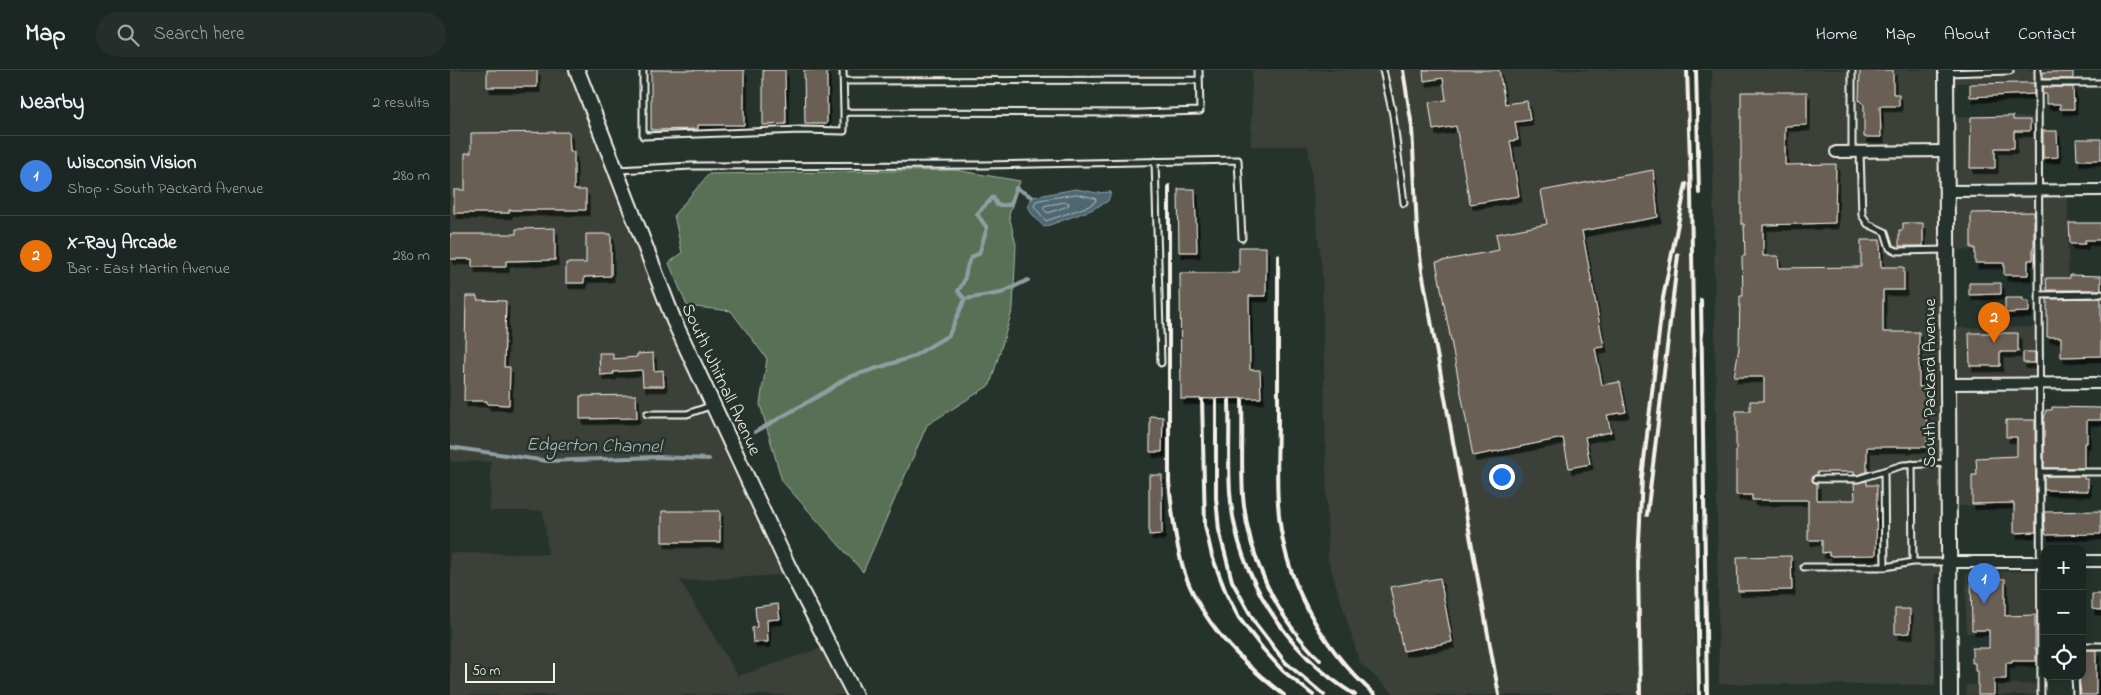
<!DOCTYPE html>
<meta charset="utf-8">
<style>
body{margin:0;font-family:"Indie Flower",sans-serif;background:#252e2a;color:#f1f3f6}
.controls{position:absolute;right:15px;bottom:15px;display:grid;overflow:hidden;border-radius:10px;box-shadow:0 2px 12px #0003}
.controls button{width:45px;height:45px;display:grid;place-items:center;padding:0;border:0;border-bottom:1px solid #3a4340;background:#1c2622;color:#f1f3f6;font:25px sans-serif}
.scale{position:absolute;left:15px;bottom:12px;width:90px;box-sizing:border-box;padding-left:5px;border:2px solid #f4f1e8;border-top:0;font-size:14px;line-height:18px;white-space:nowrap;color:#f4f1e8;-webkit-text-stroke:4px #26332d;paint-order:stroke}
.you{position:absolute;left:1051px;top:406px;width:18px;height:18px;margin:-12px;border:4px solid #fff;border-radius:50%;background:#1a73e8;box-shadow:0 0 0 8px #1a73e833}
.badge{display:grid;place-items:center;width:32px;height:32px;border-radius:50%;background:#ff9aa2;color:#fff;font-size:16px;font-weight:700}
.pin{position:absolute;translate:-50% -41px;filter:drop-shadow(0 1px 2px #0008)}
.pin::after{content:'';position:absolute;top:26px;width:18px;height:15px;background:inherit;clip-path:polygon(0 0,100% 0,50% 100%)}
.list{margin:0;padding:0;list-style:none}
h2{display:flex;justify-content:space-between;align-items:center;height:65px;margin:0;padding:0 20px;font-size:21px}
h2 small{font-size:16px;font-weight:400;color:#a0a5a5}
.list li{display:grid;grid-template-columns:32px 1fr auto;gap:15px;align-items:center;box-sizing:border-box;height:80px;padding:0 20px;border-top:1px solid #3a4340}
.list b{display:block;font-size:19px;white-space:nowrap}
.list p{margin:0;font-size:16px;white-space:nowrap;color:#a0a5a5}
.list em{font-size:16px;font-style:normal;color:#a0a5a5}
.icon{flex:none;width:28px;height:28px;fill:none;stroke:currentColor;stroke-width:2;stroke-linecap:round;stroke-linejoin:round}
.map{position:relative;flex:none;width:1651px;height:625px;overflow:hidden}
header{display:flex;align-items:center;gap:30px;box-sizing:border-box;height:70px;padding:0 25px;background:#1c2622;border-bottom:1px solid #3a4340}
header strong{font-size:24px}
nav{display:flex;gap:28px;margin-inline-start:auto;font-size:18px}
.search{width:350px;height:45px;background:#252e2a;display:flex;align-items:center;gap:12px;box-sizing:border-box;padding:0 18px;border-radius:28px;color:#a0a5a5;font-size:19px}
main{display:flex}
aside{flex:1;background:#1c2622}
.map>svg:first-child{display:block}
.built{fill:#3a4039}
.green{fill:#587157;stroke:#a6b1a0}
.water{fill:#4e6773;stroke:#909ea2}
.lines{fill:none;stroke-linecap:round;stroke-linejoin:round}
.shore{stroke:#b2bab9;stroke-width:1}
.stream{stroke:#909ea2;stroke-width:4}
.building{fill:#695e55;stroke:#f4f1e8;filter:url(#shadow)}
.lane-casing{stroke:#f4f1e8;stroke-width:9}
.street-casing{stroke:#f4f1e8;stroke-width:14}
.secondary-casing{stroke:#f4f1e8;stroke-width:18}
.lane{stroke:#26332d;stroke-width:5}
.street{stroke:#26332d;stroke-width:10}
.secondary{stroke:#26332d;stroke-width:14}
.rail{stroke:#f4f1e8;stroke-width:4}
.labels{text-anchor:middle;stroke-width:5;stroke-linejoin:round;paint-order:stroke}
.street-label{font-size:18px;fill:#f4f1e8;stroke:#26332d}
.water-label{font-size:19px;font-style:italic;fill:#b2bab9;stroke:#26332d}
</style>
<header>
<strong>Map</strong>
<div class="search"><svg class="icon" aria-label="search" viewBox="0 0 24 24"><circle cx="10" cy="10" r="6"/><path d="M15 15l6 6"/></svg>Search here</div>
<nav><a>Home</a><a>Map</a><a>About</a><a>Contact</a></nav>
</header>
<main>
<aside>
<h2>Nearby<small>2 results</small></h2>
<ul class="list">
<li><span class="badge" style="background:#3f7fe0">1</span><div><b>Wisconsin Vision</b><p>Shop · South Packard Avenue</p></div><em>280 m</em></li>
<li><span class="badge" style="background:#e8710a">2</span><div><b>X-Ray Arcade</b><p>Bar · East Martin Avenue</p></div><em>280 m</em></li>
</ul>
</aside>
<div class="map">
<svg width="1651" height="625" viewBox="0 0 1651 625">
<defs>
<filter id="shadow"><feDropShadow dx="3" dy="5.5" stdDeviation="0" flood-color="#0009"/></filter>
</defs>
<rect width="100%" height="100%" fill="#26332d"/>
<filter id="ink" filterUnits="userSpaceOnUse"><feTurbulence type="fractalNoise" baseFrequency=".02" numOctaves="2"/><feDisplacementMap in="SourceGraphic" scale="10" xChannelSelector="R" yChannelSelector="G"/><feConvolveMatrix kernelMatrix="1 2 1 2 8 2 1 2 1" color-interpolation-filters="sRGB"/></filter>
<g filter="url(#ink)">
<!-- built -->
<path class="built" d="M 0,0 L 127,0 L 143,60 L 159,106 L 212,244 L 333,505 L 230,511 L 288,606 L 371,578 L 395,625 L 0,625 L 0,483 L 98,484 L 93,441 L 40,441 L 41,392 L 0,391 Z
M 802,0 L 1240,0 L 1242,30 L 1245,625 L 945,625 L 910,593 L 878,489 L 872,201 L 858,76 L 801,76 Z
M 1262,0 L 1588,0 L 1588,13 L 1496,13 L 1497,47 L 1587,47 L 1588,120 L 1618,120 L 1618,224 L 1589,225 L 1589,179 L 1497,180 L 1498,258 L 1590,257 L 1590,435 L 1499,436 L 1499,503 L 1485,504 L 1485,615 L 1269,614 Z
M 1588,501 L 1587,562 L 1516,563 L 1516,504 L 1519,502 Z
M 1588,614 L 1588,625 L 1516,625 L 1516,615 Z"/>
<!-- green -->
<path class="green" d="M 505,100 L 570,111 L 559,145 L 566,175 L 563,238 L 540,315 L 477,355 L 413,502 L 332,411 L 310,334 L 317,289 L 281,241 L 237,236 L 219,193 L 232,183 L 224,145 L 259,104 Z"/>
<!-- water -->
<path class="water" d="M 626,119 L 647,123 L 661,122 L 658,131 L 641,140 L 594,157 L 582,144 L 578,136 L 582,127 Z"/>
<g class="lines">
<!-- shore -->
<path class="shore" d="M 626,124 L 645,128 L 646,131 L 639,136 L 596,151 L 584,136 L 586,131 Z
M 616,132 L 619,133 L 618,136 L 598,143 L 593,139 L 594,136 Z"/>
<!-- stream -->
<path class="stream" d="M 515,229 L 508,221 C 510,218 513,214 514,210 C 518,200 515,187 529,184 L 537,158 L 527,144 L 543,127 L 547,135 L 560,135 L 566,118 L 582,127
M 515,229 L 551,223 L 578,210
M 305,362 L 377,321 L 396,308 L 462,287 L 499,265 L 515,229
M 0,377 L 97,391 L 207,387 L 259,389"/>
</g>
<!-- building -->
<path class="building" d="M 37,0 L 87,0 L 87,17 L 37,17 Z
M 201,0 L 294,0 L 294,55 L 248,55 L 248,59 L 201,60 Z
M 313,0 L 335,0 L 336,54 L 313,55 Z
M 354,0 L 377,0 L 377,54 L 355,54 Z
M 973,0 L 1049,0 L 1055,34 L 1077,31 L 1080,50 L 1065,52 L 1068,70 L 1060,71 L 1069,126 L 1020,134 L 1006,56 L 983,60 L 979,32 L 996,30 L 993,8 L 974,11 Z
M 1410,0 L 1443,0 L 1443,24 L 1449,24 L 1449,36 L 1430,36 L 1431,67 L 1414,67 L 1414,35 L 1409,30 Z
M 1593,2 L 1623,2 L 1623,9 L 1593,9 Z
M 1570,13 L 1584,13 L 1584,24 L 1520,27 L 1520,14 Z
M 1592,17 L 1623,17 L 1624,39 L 1610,39 L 1610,34 L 1596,34 L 1596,24 L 1592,24 Z
M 1291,22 L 1357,22 L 1357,55 L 1335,56 L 1335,95 L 1386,94 L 1385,153 L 1313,155 L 1313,186 L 1328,186 L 1329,198 L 1411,197 L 1411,170 L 1430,170 L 1431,197 L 1454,197 L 1454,220 L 1433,220 L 1433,262 L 1469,262 L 1469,317 L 1476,317 L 1477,377 L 1417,377 L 1417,402 L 1407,405 L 1404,405 L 1404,402 L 1367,402 L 1367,405 L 1362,409 L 1363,412 L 1367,413 L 1367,430 L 1405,430 L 1404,413 L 1417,411 L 1417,415 L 1427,415 L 1426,485 L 1379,486 L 1379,482 L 1372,483 L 1372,470 L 1358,470 L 1358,430 L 1302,430 L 1302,425 L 1286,425 L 1286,341 L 1300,341 L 1300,331 L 1314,331 L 1314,307 L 1284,307 L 1289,278 L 1290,226 L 1293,226 L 1292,186 L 1295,186 L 1294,154 L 1291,154 Z
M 1563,46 L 1563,50 L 1580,50 L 1580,61 L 1564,61 L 1564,78 L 1545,78 L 1545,98 L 1520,98 L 1521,47 Z
M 1593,61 L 1607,61 L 1608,87 L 1593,88 Z
M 119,62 L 120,82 L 124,82 L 124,120 L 136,120 L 136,140 L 59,140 L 59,143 L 4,143 L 4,120 L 15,120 L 15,83 L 21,83 L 21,63 Z
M 1626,69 L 1651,69 L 1651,90 L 1627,90 Z
M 1203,100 L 1208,147 L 1132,161 L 1154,277 L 1145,278 L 1152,315 L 1170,312 L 1176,342 L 1157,345 L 1161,362 L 1135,367 L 1140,394 L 1119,398 L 1113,368 L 1023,386 L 986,192 L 1049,180 L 1046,164 L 1097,154 L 1091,121 Z
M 728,119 L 745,119 L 747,182 L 729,182 Z
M 1584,142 L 1584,177 L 1583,177 L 1583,190 L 1578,190 L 1578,205 L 1554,205 L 1554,193 L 1525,193 L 1525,178 L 1521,178 L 1521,143 Z
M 1453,153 L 1473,153 L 1473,176 L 1449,176 L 1449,160 L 1453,160 Z
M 1619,153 L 1651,153 L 1651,170 L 1635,170 L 1635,174 L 1620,174 Z
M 105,158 L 105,190 L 56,191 L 56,197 L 22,197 L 22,189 L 0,189 L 0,164 L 66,164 L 66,159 Z
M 136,164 L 161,164 L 161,206 L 134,207 L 134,213 L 116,213 L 116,193 L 136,193 Z
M 789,177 L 816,177 L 816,226 L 799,226 L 800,300 L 810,300 L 811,328 L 731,329 L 730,203 L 789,203 Z
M 1620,205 L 1651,206 L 1651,220 L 1597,220 L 1596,208 L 1620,208 Z
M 1519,213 L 1551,213 L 1551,224 L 1519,225 Z
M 16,226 L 27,226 L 27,230 L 56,231 L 54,297 L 60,297 L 59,335 L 37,334 L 37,331 L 14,331 Z
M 1555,228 L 1573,228 L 1573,231 L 1579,231 L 1579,242 L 1555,243 Z
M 1651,228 L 1651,286 L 1611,287 L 1611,267 L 1597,267 L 1597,229 Z
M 1519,263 L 1568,263 L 1568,282 L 1550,282 L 1550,296 L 1520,296 Z
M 1573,282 L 1585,282 L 1585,293 L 1573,293 Z
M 149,283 L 163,283 L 163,289 L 187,287 L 187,284 L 203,283 L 204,301 L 213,300 L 214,316 L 193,316 L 192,300 L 163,302 L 164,304 L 150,305 Z
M 186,325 L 187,348 L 130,349 L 130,326 Z
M 1602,337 L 1651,338 L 1651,350 L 1637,350 L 1637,373 L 1634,373 L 1634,398 L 1594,398 L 1594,350 L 1596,340 L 1602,340 Z
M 700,346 L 713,347 L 712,382 L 700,382 Z
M 1556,350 L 1585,350 L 1586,462 L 1564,463 L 1564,433 L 1522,434 L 1522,405 L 1527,405 L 1526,388 L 1567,386 L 1567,367 L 1556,367 Z
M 699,405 L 712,405 L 712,464 L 699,465 Z
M 1594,406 L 1634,406 L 1634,409 L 1638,409 L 1638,421 L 1594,420 Z
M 212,441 L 270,441 L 270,472 L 212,472 Z
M 1651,441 L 1651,464 L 1596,465 L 1595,462 L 1594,442 Z
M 1341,486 L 1342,520 L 1288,521 L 1287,487 Z
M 990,508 L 1002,572 L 953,581 L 940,517 Z
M 1521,508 L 1555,509 L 1555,546 L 1585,545 L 1585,579 L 1586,579 L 1586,591 L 1562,591 L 1562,593 L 1556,593 L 1556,609 L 1544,609 L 1544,625 L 1528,625 L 1528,601 L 1525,601 L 1525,593 L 1522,593 L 1522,578 L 1539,578 L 1539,560 L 1522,560 Z
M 1642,524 L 1651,524 L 1651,540 L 1642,539 Z
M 328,534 L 330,549 L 317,550 L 318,572 L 303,572 L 302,558 L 307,557 L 305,537 Z
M 1445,539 L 1460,539 L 1460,563 L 1445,564 Z
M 1633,580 L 1646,580 L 1646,625 L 1631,625 L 1629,606 L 1633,606 Z"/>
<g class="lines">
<defs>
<path id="lane" d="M 193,0 L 193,66 L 351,60 L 394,61 L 394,42 L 689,43 L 750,41 L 749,0
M 393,0 L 394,42
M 933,0 L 943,45 L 954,133
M 1588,0 L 1591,625
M 1496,3 L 1560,1
M 394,11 L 749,10
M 1588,13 L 1651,13
M 1402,82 L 1402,0
M 1410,82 L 1412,145 L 1418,154 L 1435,162 L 1440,178 L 1447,181 L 1496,180
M 705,91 L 711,293
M 168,100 L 241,96 L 534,95 L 788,90 L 792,168
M 1589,225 L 1651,224
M 197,344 L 237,344 L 263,335
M 1462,394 L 1463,492
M 1434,402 L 1435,497
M 1590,402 L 1651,402
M 1366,409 L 1408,409 L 1453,395 L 1498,393
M 1354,497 L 1435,497 L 1463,492 L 1499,492
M 1632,576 L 1651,576
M 1625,606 L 1626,625"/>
<path id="street" d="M 1386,82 L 1497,81
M 1497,121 L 1651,120
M 1498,314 L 1651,313
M 1632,491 L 1651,491
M 1499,492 L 1595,492"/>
<path id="secondary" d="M 127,0 L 224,251 L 339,498 L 405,625
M 1496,0 L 1500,625"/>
</defs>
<!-- lane casing -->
<use href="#lane" class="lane-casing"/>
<!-- street casing -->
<use href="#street" class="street-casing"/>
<!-- secondary casing -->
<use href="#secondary" class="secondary-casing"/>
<!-- lane -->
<use href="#lane" class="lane"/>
<!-- street -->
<use href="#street" class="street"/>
<!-- secondary -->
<use href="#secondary" class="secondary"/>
<!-- rail -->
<path class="rail" d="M 953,0 L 962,57 L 967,160 L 972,201 L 1049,625
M 1237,0 L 1241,121 L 1249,625
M 1246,0 L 1249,123
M 719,116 L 719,412 C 722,441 725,470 733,498 C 750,552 791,592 834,625
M 828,186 C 828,240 828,293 828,346 C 828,375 826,405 828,433 C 832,508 870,576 925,625
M 1251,230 L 1257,625
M 752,330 L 755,455 L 762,486 L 776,523 L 789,548 L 813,579 L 833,601 L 863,625
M 779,330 C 780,361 778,392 780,422 C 786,504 835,582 905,625
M 792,330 C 793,362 791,395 793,426 C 798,486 826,548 870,590
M 766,331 L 766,428 L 769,460 L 782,511 L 805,553 L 835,592 L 874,625
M 1197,445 L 1228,185
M 1190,625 L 1188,493 L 1192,408 L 1213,228 L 1236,114"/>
</g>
</g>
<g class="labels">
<!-- street labels -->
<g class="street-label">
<text transform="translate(272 309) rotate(65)" y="6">South Whitnall Avenue</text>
<text transform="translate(1479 313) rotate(-90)" y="6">South Packard Avenue</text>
</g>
<!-- water labels -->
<g class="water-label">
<text transform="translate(144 374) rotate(1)" y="7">Edgerton Channel</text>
</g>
</g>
</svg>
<div class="controls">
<button>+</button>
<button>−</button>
<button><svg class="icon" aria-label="locate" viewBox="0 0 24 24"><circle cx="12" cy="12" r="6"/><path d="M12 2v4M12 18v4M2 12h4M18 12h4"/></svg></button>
</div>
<div class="scale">50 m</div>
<div class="you"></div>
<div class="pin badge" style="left:1534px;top:534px;background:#3f7fe0">1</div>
<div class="pin badge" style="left:1544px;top:273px;background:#e8710a">2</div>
</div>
</main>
